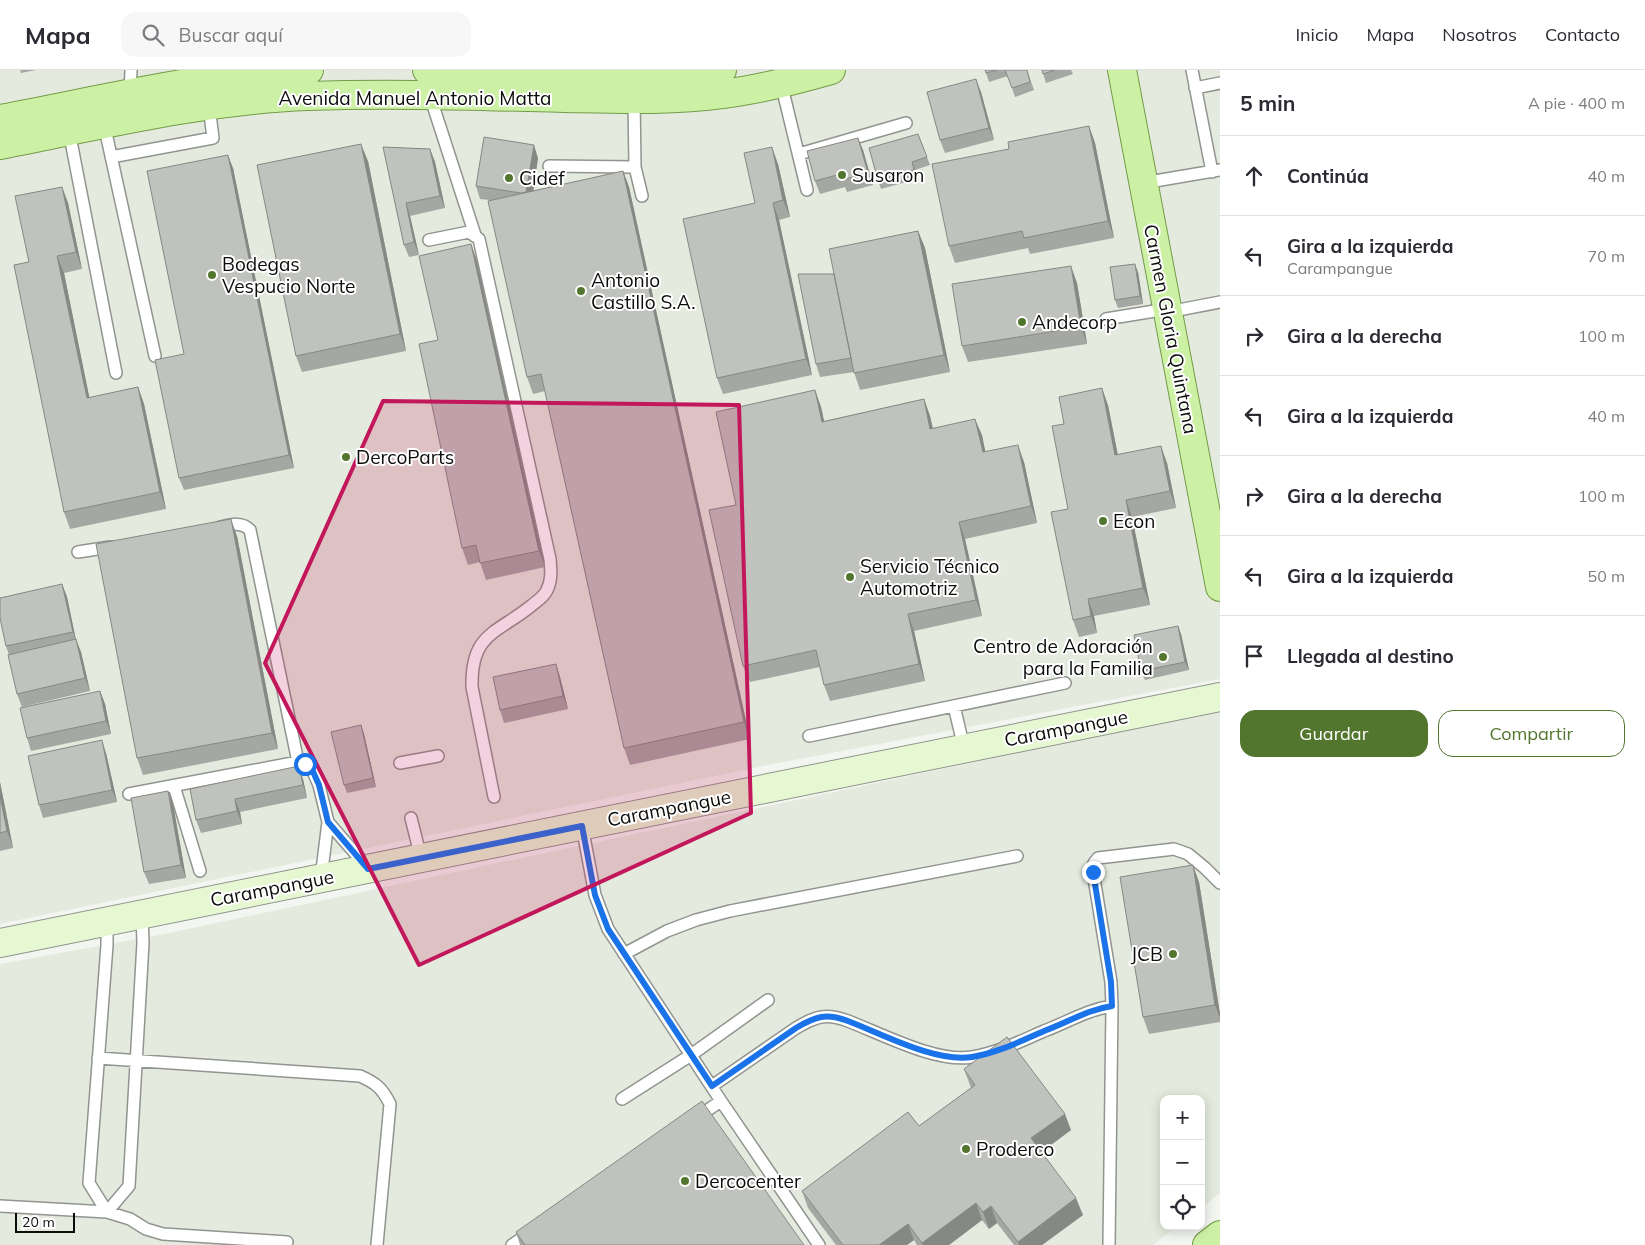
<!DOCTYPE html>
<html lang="es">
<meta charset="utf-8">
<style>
body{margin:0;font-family:Mulish,sans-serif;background:#f7f7f7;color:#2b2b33}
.controls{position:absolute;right:15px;bottom:15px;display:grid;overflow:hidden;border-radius:10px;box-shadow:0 2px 12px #0003}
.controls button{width:45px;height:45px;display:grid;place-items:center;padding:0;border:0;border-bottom:1px solid #e1e1e2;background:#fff;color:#2b2b33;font:25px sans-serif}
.scale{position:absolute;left:15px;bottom:12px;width:60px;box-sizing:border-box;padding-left:5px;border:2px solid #0c0d0b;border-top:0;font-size:14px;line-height:18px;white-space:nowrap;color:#0c0d0b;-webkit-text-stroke:4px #fff;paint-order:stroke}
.stop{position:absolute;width:15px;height:15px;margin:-11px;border:4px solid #1a73e8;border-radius:50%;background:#fff}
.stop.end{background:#1a73e8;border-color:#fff;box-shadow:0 1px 5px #0008}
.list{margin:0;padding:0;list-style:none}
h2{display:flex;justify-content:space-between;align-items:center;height:65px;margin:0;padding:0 20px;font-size:21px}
h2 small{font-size:16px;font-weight:400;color:#7c7c81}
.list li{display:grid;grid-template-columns:32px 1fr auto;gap:15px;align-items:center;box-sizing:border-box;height:80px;padding:0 20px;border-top:1px solid #e1e1e2}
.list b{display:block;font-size:19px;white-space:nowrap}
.list p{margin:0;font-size:16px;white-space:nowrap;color:#7c7c81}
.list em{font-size:16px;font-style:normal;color:#7c7c81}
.actions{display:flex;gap:10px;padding:15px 20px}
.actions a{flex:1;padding:11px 0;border:1px solid #53762e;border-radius:15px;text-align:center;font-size:18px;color:#53762e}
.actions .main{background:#53762e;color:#fff}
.icon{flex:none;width:28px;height:28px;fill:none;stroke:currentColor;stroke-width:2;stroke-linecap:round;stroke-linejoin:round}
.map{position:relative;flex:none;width:1220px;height:1175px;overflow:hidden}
header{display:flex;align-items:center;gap:30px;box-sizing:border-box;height:70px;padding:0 25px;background:#fff;border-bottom:1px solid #e1e1e2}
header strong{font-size:24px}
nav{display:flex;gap:28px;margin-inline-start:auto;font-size:18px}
.search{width:350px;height:45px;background:#f7f7f7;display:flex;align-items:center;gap:12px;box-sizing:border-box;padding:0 18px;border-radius:15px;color:#7c7c81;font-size:19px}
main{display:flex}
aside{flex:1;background:#fff}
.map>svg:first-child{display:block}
.built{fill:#e4ebde}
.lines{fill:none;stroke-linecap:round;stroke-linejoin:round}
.lane-casing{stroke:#91948f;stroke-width:14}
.secondary-casing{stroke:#91948f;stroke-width:30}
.primary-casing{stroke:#739b48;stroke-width:30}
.lane{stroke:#fff;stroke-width:11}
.secondary{stroke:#e6f8d2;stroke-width:28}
.primary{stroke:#ccf1a5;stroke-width:28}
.wall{fill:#a5a7a3}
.shaded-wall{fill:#868884}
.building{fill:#c0c2bd;stroke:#868884}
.route{stroke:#1a73e8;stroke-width:6}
.marked{fill:#c2185b;fill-opacity:0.2;stroke:#c2185b;stroke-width:4;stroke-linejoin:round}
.poi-dot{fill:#53762e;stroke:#fff;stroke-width:2}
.labels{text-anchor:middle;stroke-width:4;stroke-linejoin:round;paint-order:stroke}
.street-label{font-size:19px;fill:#0c0d0b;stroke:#fff}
.poi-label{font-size:19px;fill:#0c0d0b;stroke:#fff;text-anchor:start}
</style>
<header>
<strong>Mapa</strong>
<div class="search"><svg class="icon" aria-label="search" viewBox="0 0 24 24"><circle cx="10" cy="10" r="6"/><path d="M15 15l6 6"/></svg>Buscar aquí</div>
<nav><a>Inicio</a><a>Mapa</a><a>Nosotros</a><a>Contacto</a></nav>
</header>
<main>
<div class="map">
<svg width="1220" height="1175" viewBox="0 0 1220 1175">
<rect width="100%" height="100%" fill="#f3f6f0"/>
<!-- built -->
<path class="built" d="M 0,0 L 1220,0 L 1220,609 L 763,696 L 0,854 Z
M 1220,640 L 1220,1123 L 1201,1138 L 1201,1029 L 1164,1029 L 1164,1156 L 1177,1156 L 1153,1175 L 0,1175 L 0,894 L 164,864 Z"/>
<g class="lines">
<defs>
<path id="lane" d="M 1192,0 L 1212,102
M 781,13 L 807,120
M 1195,18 L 1220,13
M 130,23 L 131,0
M 430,26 L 475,165
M 634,29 L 635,97 L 642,126
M 104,54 L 155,286
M 69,61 L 116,303
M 799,84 L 906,53
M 111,87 L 213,68 L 209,36
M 549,96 L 635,97
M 1143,113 L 1220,100
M 429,170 L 469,162 L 479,169 L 550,489 C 551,500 552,510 547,520 C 544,527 537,531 531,536 C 496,564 471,563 472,617 L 494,727
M 1168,242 L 1220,232
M 1106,249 L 1167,239
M 220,457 C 230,455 242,451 250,460 L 298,692
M 78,482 L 110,477
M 954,636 L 964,678
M 809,666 L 1065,613
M 400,693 L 438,686
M 174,716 L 200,801
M 129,724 L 298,692 L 311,697 L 319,715 L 328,752 L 321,808
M 411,748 L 421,788
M 328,752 L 367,797
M 582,756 L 595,825 L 608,859 L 721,1031 L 819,1175
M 107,851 L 107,875 L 89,1113 L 107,1142 L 129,1116 L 143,873 L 142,844
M 624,884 L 667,861 L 696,850 L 730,841 L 1017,786
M 98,988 L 360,1006 C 376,1013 382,1018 390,1034 L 377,1175
M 712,1016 L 796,958 C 816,946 826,943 848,951 C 882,964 936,993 972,987 C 997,983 1021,971 1044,961 C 1068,952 1086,940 1112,936
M 622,1029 L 691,985 L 768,930
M 696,1048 L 721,1031
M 0,1136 L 107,1142 L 130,1149 L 146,1159 L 163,1164 L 287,1172
M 512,1175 L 531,1162
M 1109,1175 L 1112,936 L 1111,912 L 1093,802 L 1094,793 L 1098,788 L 1174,779 L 1188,784 L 1205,798 L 1220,813"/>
<path id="secondary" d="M 0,873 L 1220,627"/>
<path id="primary" d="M 427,0 L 638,5 L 671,5 L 722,0
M 1122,0 L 1220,517
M 0,49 C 102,30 205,4 309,0
M 0,75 C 102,55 204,30 308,26 C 393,23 479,26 565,28 C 618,29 672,31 724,24 C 761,19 796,10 831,0
M 1207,1175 L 1220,1165"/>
</defs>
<!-- lane casing -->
<use href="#lane" class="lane-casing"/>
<!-- secondary casing -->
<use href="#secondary" class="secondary-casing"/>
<!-- primary casing -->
<use href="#primary" class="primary-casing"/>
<!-- lane -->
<use href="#lane" class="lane"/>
<!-- secondary -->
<use href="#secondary" class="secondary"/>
<!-- primary -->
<use href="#primary" class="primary"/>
</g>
<!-- wall -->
<path class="wall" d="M 20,0 L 36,0 L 21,3 Z
M 985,0 L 1027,0 L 1034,20 L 1015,27 L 1008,6 L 989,12 Z
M 1042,0 L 1071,0 L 1073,4 L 1046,13 Z
M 981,22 L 994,70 L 945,83 L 940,70 Z
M 1089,56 L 1095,73 L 1114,168 L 1030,184 L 1028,178 L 955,193 L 949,176 L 1009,79 Z
M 918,64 L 930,95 L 915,100 L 917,109 L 881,119 L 878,110 Z
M 383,77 L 430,79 L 435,92 L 445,138 L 410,146 L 419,185 L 409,187 L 404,175 Z
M 863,80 L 873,115 L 847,122 L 845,117 L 820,124 L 815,111 Z
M 538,88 L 533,121 L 623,101 L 629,117 L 750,669 L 630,695 L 624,678 L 545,321 L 533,324 L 527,307 L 489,130 L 480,129 L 476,116 Z
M 368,91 L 406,281 L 302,302 L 296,286 Z
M 778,94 L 790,147 L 779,150 L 812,305 L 723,324 L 717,308 L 755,133 Z
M 233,98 L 294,398 L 184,420 L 179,408 L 184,284 Z
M 62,117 L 68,133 L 82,199 L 64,203 L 89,328 L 138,317 L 144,334 L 166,439 L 70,459 L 64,442 L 29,192 Z
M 918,161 L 925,178 L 950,302 L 860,320 L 854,302 L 820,307 L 816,294 L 834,204 Z
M 471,174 L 477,191 L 545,497 L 486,510 L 480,492 L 468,495 L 462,478 L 438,270 Z
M 1138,202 L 1143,234 L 1118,238 L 1115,230 Z
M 1077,213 L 1087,274 L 968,292 L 962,276 Z
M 815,320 L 821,337 L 824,351 L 924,329 L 930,346 L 933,358 L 982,365 L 985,382 L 1024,392 L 1037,453 L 965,469 L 982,546 L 914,561 L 925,611 L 830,631 L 824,615 L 820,597 L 750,612 L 743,596 L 736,435 Z
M 1108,335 L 1118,385 L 1167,393 L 1176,438 L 1132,447 L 1150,535 L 1094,546 L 1097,563 L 1079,567 L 1073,550 L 1064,354 Z
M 237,466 L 278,679 L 143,705 L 137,688 Z
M 62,514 L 67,527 L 76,570 L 81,582 L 90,621 L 22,637 L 17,624 L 9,585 L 6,576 Z
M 1178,556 L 1181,564 L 1189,600 L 1145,610 L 1141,601 Z
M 556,594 L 560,607 L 568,639 L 504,653 L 500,640 Z
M 100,621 L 105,634 L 111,664 L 31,681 L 27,668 Z
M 361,655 L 364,664 L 376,717 L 347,723 L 344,715 Z
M 106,683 L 117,732 L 43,748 L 39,735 Z
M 303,709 L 307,728 L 240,742 L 242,754 L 201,763 L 196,750 L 190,719 Z
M 0,712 L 13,778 L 0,781 Z
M 173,734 L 186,808 L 149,814 L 144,802 Z
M 1199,812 L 1220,944 L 1220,952 L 1149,964 L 1143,947 Z
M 964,999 L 1071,1060 L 1042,1082 L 1083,1145 L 1042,1175 L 1014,1175 L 997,1153 L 989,1159 L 982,1150 L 949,1175 L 917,1175 L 914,1170 L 907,1175 L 836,1175 L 808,1138 L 802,1121 L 919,1056 L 971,1018 Z
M 516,1162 L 804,1175 L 520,1175 Z"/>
<!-- shaded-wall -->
<path class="shaded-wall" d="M 976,9 L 981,22 L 994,70 L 989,58 Z
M 1089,56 L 1095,73 L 1114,168 L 1108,151 Z
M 858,68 L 863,80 L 873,115 L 868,103 Z
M 361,74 L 368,91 L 406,281 L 400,264 Z
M 534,75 L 538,88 L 531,137 L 526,124 Z
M 772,77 L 778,94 L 790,147 L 783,130 Z
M 430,79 L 435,92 L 445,138 L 440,126 Z
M 228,85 L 233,98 L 294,398 L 289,385 Z
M 912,92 L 915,100 L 917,109 L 914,100 Z
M 623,101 L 629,117 L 750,669 L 744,652 Z
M 62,117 L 68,133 L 82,199 L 76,182 Z
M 406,133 L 410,146 L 419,185 L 414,172 Z
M 773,133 L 779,150 L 812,305 L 806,289 Z
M 918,161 L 925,178 L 950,302 L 944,285 Z
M 471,174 L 477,191 L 545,497 L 539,481 Z
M 57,186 L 64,203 L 93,345 L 87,328 Z
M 1135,194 L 1138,202 L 1143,234 L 1140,226 Z
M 1071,196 L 1077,213 L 1087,274 L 1081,257 Z
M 138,317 L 144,334 L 166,439 L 160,422 Z
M 1102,318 L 1108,335 L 1121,402 L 1115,385 Z
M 815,320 L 821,337 L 828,369 L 822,352 Z
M 924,329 L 930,346 L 936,375 L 930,359 Z
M 975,349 L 982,365 L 989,399 L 983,382 Z
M 1018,375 L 1024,392 L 1037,453 L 1031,436 Z
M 1161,376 L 1167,393 L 1176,438 L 1170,421 Z
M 1126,430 L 1132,447 L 1150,535 L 1143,518 Z
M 231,449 L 237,466 L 278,679 L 272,663 Z
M 959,452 L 965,469 L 982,546 L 976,530 Z
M 62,514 L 67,527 L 77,575 L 73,562 Z
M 1088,529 L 1094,546 L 1097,563 L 1091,546 Z
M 908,544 L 914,561 L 925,611 L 919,594 Z
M 1178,556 L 1181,564 L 1189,600 L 1185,592 Z
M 76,569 L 81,582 L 90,621 L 85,608 Z
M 556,594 L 560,607 L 568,639 L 563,626 Z
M 100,621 L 105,634 L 111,664 L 106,651 Z
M 361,655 L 364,664 L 376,717 L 373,708 Z
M 102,670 L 106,683 L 117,732 L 112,720 Z
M 299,696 L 303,709 L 307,728 L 303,715 Z
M 0,712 L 13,778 L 7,761 L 0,726 Z
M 168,721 L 173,734 L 186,808 L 181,795 Z
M 235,729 L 240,742 L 242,754 L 237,741 Z
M 1193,795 L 1199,812 L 1220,944 L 1220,948 L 1215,935 Z
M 1065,1044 L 1071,1060 L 1037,1085 L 1031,1068 Z
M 1076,1128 L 1083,1145 L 1042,1175 L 1019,1175 L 1018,1172 Z
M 976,1133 L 982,1150 L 949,1175 L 923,1175 L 922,1173 Z
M 991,1136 L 997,1153 L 989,1159 L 983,1142 Z
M 908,1154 L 914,1170 L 907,1175 L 879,1175 Z"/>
<!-- building -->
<path class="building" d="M 985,0 L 997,0 L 986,3 Z
M 1005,0 L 1027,0 L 1030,12 L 1012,18 Z
M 1042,0 L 1055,0 L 1043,4 Z
M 976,9 L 989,58 L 940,70 L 927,22 Z
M 1089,56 L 1108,151 L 1024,168 L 1022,161 L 949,176 L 932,94 L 1009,79 L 1008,72 Z
M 918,64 L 927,87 L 912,92 L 914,100 L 878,110 L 869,78 Z
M 484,67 L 534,75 L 526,122 L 521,123 L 476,116 Z
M 858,68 L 868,103 L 842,110 L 841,104 L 815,111 L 807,81 Z
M 361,74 L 400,264 L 296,286 L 257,95 Z
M 383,77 L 430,79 L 440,126 L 406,133 L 414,172 L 404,175 Z
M 772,77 L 783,130 L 773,133 L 806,289 L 717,308 L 683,149 L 755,133 L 744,83 Z
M 228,85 L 289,385 L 179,408 L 155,290 L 184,284 L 147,101 Z
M 623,101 L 744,652 L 624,678 L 541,304 L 527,307 L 488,131 Z
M 62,117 L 76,182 L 57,186 L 87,328 L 138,317 L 160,422 L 64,442 L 14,195 L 29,192 L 15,126 Z
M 918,161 L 944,285 L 854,303 L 829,179 Z
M 471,174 L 539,481 L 480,493 L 476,475 L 462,478 L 419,274 L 438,270 L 419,186 Z
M 1135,194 L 1140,226 L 1115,230 L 1110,197 Z
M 1071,196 L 1081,257 L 962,276 L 952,214 Z
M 798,204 L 834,204 L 851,288 L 816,294 Z
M 1102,318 L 1115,385 L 1161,376 L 1170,421 L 1126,430 L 1143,518 L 1088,529 L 1091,546 L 1073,550 L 1051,442 L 1068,439 L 1052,356 L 1064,354 L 1059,327 Z
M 815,320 L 822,352 L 924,329 L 930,359 L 975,349 L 983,382 L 1018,375 L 1031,436 L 959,452 L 976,530 L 908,544 L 919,594 L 824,615 L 816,580 L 743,596 L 709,440 L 736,435 L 716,342 Z
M 231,449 L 272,663 L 137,688 L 96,474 Z
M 62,514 L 73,562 L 6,576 L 0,548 L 0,528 Z
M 1178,556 L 1185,592 L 1141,601 L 1134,565 Z
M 76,569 L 85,608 L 17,624 L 8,585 Z
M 556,594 L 563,626 L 500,640 L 493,607 Z
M 100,621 L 106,651 L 27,668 L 20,638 Z
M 361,655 L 373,708 L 344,715 L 331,662 Z
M 102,670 L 112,720 L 39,735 L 28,686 Z
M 299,696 L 303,715 L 235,729 L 237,741 L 196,750 L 190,719 Z
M 168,721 L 181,795 L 144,802 L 131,728 Z
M 0,726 L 7,761 L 0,763 Z
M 1193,795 L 1215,935 L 1143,947 L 1120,807 Z
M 1007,967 L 1065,1044 L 1031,1068 L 1076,1128 L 1018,1172 L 991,1136 L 983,1142 L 976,1133 L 922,1173 L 908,1154 L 879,1175 L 843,1175 L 802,1121 L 908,1042 L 919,1056 L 975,1015 L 964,999 Z
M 702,1031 L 804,1175 L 525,1175 L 516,1162 Z"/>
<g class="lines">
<!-- route -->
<path class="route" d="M 305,694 L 311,697 L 319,715 L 328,752 L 368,799 L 582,756 L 595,825 L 608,859 L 712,1016 L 796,958 C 816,946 826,943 848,951 C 882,964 936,993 972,987 C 997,983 1021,971 1044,961 C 1069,952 1086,940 1112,936 L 1111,912 L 1093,802"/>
</g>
<!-- marked area -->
<path class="marked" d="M 383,331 L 739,335 L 751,743 L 419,895 L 265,593 Z"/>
<!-- markers -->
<g class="poi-dot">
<circle cx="842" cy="105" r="5"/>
<circle cx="509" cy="108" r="5"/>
<circle cx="212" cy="205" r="5"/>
<circle cx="581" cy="221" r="5"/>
<circle cx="1022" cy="252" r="5"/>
<circle cx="346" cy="387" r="5"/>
<circle cx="1103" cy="451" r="5"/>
<circle cx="850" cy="507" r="5"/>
<circle cx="1163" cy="587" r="5"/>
<circle cx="1173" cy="884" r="5"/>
<circle cx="966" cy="1079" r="5"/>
<circle cx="685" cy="1111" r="5"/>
</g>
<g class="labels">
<!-- street labels -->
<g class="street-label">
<text x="415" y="35">Avenida Manuel Antonio Matta</text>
<text transform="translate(1171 259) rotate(79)" y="7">Carmen Gloria Quintana</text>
<text transform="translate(1066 658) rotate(-11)" y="7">Carampangue</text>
<text transform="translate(669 738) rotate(-11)" y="7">Carampangue</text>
<text transform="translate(272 818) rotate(-11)" y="7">Carampangue</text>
</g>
<!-- poi labels -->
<g class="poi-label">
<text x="852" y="112">Susaron</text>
<text x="519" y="115">Cidef</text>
<text x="222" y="201">Bodegas<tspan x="222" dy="22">Vespucio Norte</tspan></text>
<text x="591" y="217">Antonio<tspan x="591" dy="22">Castillo S.A.</tspan></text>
<text x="1032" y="259">Andecorp</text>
<text x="356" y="394">DercoParts</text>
<text x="1113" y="458">Econ</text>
<text x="860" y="503">Servicio Técnico<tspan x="860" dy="22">Automotriz</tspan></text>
<text x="1153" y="583" text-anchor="end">Centro de Adoración<tspan x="1153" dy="22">para la Familia</tspan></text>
<text x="1163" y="891" text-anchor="end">JCB</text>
<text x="976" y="1086">Proderco</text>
<text x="695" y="1118">Dercocenter</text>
</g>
</g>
</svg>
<div class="controls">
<button>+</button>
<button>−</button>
<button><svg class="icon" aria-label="locate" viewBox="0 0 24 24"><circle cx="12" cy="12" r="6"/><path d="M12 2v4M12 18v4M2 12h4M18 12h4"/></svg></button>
</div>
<div class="scale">20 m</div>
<div class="stop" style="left:305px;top:694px"></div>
<div class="stop end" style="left:1093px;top:802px"></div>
</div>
<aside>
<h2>5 min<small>A pie · 400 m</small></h2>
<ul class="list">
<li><svg class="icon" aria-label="ahead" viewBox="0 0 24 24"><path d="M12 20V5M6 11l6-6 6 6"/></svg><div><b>Continúa</b></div><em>40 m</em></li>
<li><svg class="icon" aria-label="left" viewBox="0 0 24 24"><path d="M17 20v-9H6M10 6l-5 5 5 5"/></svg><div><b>Gira a la izquierda</b><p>Carampangue</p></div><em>70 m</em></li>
<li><svg class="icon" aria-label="right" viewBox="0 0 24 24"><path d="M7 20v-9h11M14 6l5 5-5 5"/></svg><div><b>Gira a la derecha</b></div><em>100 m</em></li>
<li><svg class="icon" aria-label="left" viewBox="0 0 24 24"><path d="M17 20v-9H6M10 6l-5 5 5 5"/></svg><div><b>Gira a la izquierda</b></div><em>40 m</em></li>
<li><svg class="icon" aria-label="right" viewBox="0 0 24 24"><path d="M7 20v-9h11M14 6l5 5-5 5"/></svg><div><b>Gira a la derecha</b></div><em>100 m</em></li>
<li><svg class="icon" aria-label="left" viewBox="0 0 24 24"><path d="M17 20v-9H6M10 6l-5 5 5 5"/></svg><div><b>Gira a la izquierda</b></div><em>50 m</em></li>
<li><svg class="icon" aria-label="arrive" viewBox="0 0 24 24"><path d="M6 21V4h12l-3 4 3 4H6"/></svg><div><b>Llegada al destino</b></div></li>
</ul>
<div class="actions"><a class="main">Guardar</a><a>Compartir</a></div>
</aside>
</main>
